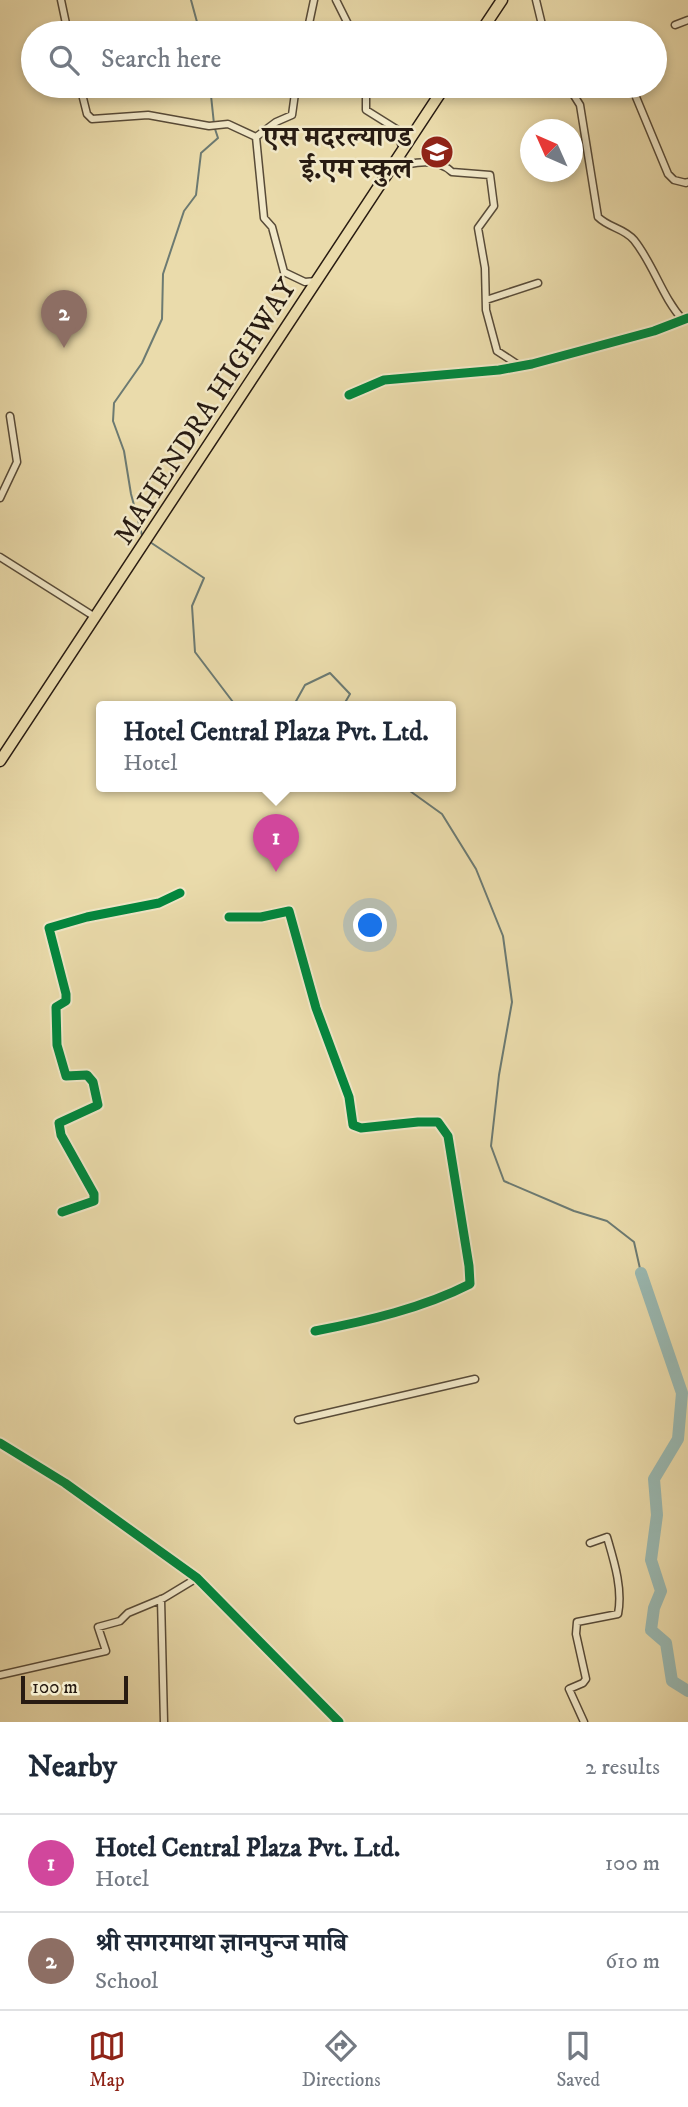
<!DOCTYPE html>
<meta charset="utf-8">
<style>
body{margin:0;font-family:"IM FELL DW Pica","Noto Serif Devanagari",serif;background:#f2f2f3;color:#1f2937}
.compass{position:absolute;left:520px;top:119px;width:63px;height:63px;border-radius:50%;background:#fff;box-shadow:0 4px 10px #0003;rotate:315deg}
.scale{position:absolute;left:21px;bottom:18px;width:107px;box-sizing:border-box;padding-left:7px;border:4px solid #281b12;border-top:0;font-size:19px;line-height:24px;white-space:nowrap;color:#281b12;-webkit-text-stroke:5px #f1e8c8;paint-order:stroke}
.you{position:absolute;left:371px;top:926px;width:24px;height:24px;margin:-18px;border:5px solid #fff;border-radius:50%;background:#1a73e8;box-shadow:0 0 0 10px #1a73e833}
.badge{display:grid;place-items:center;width:46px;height:46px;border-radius:50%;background:#8f2418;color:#fff;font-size:23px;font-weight:700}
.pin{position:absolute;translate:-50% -58px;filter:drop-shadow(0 2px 4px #0008)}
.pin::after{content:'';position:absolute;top:37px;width:24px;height:21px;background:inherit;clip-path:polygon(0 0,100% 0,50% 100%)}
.popup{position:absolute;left:96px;top:701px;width:360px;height:91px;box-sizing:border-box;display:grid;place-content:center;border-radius:7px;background:#fff;filter:drop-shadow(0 2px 5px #0005);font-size:23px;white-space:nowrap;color:#747a83}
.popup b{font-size:26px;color:#1f2937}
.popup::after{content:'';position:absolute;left:50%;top:100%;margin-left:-14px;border:14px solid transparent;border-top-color:#fff}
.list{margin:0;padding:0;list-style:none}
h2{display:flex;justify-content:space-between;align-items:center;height:91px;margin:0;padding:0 28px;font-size:30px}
h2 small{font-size:23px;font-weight:400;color:#747a83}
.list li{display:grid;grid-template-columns:46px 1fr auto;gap:21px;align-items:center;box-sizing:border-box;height:98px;padding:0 28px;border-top:2px solid #e0e1e3}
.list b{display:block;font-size:26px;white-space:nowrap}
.list p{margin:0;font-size:23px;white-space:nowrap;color:#747a83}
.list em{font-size:23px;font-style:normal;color:#747a83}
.icon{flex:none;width:38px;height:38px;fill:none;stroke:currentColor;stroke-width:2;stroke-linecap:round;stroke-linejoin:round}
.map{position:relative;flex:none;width:688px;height:1722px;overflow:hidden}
.search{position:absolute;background:#fff;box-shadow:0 4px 10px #0003;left:21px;right:21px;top:21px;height:77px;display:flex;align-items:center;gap:18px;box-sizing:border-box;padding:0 24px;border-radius:38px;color:#747a83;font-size:26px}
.sheet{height:287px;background:#fff}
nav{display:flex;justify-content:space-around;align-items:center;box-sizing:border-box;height:98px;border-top:2px solid #e0e1e3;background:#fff;font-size:19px;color:#747a83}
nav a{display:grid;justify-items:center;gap:4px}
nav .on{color:#8f2418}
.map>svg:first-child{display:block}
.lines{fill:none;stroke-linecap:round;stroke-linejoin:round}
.stream{stroke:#6c7a72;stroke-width:2}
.river{stroke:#9ab9b2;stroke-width:12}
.minor-casing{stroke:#584b38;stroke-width:9}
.tertiary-casing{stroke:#584b38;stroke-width:10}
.trunk-casing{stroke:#281b12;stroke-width:13}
.minor{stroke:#f1e8c8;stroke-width:6}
.tertiary{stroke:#f1e8c8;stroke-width:8}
.trunk{stroke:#eadbab;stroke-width:10}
.cycleway-casing{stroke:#f1e8c8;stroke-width:13}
.cycleway{stroke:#00873e;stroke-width:9}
.labels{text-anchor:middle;stroke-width:5;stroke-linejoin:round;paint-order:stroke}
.poi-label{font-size:28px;font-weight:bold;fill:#281b12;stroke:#f1e8c8;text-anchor:end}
.street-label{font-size:28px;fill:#281b12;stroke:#f1e8c8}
</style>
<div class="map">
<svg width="688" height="1722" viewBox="0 0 688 1722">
<rect width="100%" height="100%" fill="#eadbab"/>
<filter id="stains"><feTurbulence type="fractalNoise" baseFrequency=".00286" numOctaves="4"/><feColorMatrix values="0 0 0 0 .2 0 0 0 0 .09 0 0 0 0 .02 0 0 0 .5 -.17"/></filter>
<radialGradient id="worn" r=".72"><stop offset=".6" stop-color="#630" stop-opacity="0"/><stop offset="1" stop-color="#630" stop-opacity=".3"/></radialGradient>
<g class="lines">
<!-- stream -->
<path class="stream" d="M 191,0 L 200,33
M 210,86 L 214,124
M 142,535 L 131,494 L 124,451 L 113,421 L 114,403 L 142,363 L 162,319 L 163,274 L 184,211 L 196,195 L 201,153 L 218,138 L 215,129
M 150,542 L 204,578 L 192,606 L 195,652 L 236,706
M 279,706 L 295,703 L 305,685 L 330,673 L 350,694 L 343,706
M 403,786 L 442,814 L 476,869 L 503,936 L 512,1002 L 499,1075 L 491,1146 L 504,1181 L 574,1211 L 607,1221 L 634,1242 L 641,1273"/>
<!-- river -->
<path class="river" d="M 641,1273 L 682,1393 L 678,1439 L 654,1479 L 657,1515 L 651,1560 L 661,1591 L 654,1608 L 651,1630 L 666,1643 L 672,1681 L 688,1691"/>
<defs>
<path id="minor" d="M 61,0 L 68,33
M 336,0 L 351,30 L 348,33
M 536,0 L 544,33
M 675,25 L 688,20
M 307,33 L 314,0
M 80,86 L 87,114 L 92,119 L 148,115 L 209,126 L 228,124 L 256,137
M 296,86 L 292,115 L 276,122 L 256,137 L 264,218 L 272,227 L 284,272 L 305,282 L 316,281
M 366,86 L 366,110 L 406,135 L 401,144
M 568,86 L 580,105 L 598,217 C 609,228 624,228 634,240 C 654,265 662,297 683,320
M 636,97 L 668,174 L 674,180 L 686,183 L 688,182
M 398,158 L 409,164 C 423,161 441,161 452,172 L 490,175 L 494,206 L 478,228 L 485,268 L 486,310 L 497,351 L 520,366
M 486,300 L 538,283
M 349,395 L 384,380 L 499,370 L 532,364 L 654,331 L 688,318
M 0,498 L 17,462 L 10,416
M 0,557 L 95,617
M 229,917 L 261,917 L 289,911 L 316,1008 L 349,1097 L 353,1125 L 361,1128 L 418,1122 L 438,1122 L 448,1136 L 469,1266 L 470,1284 C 423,1308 367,1321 315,1331
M 62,1212 L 94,1201 L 94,1194 L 61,1135 L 59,1123 L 98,1105 L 93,1082 L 87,1075 L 66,1076 L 57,1045 L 56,1007 L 66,1001 L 66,994 L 49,928 L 87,917 L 159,903 L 180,893
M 298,1420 L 475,1379
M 161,1599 L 164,1722
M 0,1675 L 106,1651 L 98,1627 L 120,1621 L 128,1613 L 164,1598 L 197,1578
M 584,1722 L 569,1689 L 583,1683 L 586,1679 L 576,1634 L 577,1622 L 618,1614 C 623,1589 614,1561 607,1537 L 590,1543"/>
<path id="tertiary" d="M 0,1443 L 65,1483 L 197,1578 L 339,1722"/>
<path id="trunk" d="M 480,33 L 502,0
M 0,761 L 445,86"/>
</defs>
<!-- minor casing -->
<use href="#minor" class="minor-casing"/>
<!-- tertiary casing -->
<use href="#tertiary" class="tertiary-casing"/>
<!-- trunk casing -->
<use href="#trunk" class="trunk-casing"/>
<!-- minor -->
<use href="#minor" class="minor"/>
<!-- tertiary -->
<use href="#tertiary" class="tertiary"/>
<!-- trunk -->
<use href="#trunk" class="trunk"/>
<defs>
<path id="cycleway" d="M 349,395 L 384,380 L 499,370 L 532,364 L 654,331 L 688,318
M 229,917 L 261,917 L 289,911 L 316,1008 L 349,1097 L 353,1125 L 361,1128 L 418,1122 L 438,1122 L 448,1136 L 469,1266 L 470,1284 C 423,1308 367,1321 315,1331
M 62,1212 L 94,1201 L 94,1194 L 61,1135 L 59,1123 L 98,1105 L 93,1082 L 87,1075 L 66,1076 L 57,1045 L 56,1007 L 66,1001 L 66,994 L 49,928 L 87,917 L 159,903 L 180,893
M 0,1443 L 65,1483 L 197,1578 L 339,1722"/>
</defs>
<!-- cycleway casing -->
<use href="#cycleway" class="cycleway-casing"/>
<!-- cycleway -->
<use href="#cycleway" class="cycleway"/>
</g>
<!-- icons -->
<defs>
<symbol id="school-disc" viewBox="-11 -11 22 22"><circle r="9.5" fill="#8f2418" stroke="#f1e8c8"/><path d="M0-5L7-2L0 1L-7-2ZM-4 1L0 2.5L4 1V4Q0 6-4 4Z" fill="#fff"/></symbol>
</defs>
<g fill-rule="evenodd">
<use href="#school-disc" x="418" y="133" width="38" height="38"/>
</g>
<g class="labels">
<!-- poi labels -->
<g class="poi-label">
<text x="412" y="146">एस मदरल्याण्ड<tspan x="412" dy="32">ई.एम स्कुल</tspan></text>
</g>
<!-- street labels -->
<g class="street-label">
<text transform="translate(204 411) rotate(-57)" y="10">MAHENDRA HIGHWAY</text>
</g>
</g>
<rect width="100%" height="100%" filter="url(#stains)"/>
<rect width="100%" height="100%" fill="url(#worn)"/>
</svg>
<svg class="compass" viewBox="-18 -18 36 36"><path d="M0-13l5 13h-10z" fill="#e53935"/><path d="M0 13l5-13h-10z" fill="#747a83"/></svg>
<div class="scale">100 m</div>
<div class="you"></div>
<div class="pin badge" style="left:276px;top:872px;background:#d1479c">1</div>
<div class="popup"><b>Hotel Central Plaza Pvt. Ltd.</b>Hotel</div>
<div class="pin badge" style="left:64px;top:348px;background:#8d6e63">2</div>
<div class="search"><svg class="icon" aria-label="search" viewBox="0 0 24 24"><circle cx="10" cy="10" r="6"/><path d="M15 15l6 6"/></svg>Search here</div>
</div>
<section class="sheet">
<h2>Nearby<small>2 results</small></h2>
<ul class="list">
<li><span class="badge" style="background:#d1479c">1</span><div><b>Hotel Central Plaza Pvt. Ltd.</b><p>Hotel</p></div><em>100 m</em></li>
<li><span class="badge" style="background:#8d6e63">2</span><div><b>श्री सगरमाथा ज्ञानपुन्ज माबि</b><p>School</p></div><em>610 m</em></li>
</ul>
</section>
<nav>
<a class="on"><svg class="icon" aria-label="map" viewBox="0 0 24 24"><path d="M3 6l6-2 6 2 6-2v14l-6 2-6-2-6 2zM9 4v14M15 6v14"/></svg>Map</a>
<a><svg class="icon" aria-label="directions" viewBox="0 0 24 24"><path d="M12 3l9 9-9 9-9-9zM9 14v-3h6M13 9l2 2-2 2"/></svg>Directions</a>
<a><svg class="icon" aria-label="saved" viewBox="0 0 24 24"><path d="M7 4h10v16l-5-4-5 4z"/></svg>Saved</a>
</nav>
